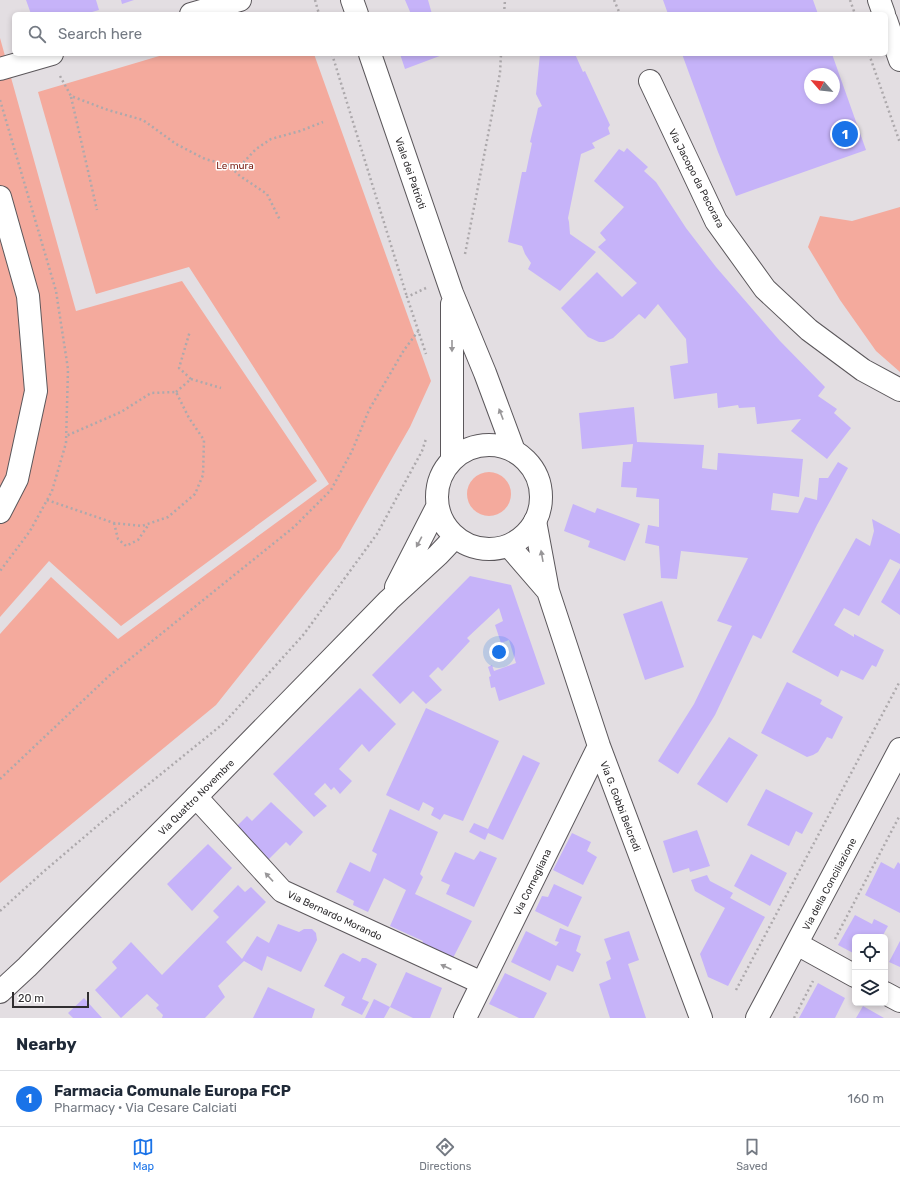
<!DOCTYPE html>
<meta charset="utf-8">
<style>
body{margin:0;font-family:Rubik,sans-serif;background:#f2f2f3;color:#1f2937}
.controls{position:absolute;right:12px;bottom:12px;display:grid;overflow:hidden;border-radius:6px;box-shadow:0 2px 6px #0003}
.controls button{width:36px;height:36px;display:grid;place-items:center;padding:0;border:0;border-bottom:1px solid #e0e1e3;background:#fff;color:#1f2937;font:20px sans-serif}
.compass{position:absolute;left:804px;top:68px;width:36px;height:36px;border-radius:50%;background:#fff;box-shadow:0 2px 6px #0003;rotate:298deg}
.scale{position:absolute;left:12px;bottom:10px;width:77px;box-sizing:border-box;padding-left:4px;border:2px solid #302e30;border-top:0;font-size:11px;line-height:14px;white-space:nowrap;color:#302e30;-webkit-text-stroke:3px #fff;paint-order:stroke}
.you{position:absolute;left:499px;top:652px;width:14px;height:14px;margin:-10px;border:3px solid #fff;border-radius:50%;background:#1a73e8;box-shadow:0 0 0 6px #1a73e833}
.badge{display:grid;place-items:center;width:26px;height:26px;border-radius:50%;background:#1a73e8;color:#fff;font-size:13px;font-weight:700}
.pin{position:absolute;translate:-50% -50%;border:2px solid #fff;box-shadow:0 1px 4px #0006}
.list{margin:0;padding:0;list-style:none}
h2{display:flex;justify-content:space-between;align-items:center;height:52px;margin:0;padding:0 16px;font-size:17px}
h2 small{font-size:13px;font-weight:400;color:#747a83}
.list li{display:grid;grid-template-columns:26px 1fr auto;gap:12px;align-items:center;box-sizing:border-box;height:56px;padding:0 16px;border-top:1px solid #e0e1e3}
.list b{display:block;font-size:15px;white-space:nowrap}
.list p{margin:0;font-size:13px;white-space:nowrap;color:#747a83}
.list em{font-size:13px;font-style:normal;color:#747a83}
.icon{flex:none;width:22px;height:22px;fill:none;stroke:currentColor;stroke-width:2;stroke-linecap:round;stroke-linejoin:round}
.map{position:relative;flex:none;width:900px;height:1018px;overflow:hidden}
.search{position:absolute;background:#fff;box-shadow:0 2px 6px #0003;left:12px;right:12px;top:12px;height:44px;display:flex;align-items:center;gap:10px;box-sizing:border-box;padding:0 14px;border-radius:6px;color:#747a83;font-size:15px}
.sheet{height:108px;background:#fff}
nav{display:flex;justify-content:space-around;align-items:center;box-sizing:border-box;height:56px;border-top:1px solid #e0e1e3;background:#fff;font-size:11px;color:#747a83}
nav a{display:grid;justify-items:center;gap:2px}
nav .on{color:#1a73e8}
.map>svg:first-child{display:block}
.green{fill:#f4aa9d}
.building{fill:#c6b3f9;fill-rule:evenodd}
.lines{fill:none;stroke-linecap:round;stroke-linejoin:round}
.pedestrian-casing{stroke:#5b575b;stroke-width:24}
.minor-casing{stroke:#5b575b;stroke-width:24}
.secondary-casing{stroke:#5b575b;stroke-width:24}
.path{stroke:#ada9ac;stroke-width:2.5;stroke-dasharray:2 3;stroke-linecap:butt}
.pedestrian{stroke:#fff;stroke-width:22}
.minor{stroke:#fff;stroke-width:22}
.secondary{stroke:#fff;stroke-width:22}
.oneway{fill:#989698}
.labels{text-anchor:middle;stroke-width:3;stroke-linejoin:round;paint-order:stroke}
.park-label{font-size:10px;fill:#7b1f14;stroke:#fff}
.street-label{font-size:10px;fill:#302e30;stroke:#fff}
</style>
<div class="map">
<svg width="900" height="1018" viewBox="0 0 900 1018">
<rect width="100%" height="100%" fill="#e3dee2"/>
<!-- green -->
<path class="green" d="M 0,38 L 76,311 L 182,281 L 317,481 L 121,626 L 49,561 L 0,617 Z
M 166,54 L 314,54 L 431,381 L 410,427 L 340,549 L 216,705 L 0,883 L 0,634 L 51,577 L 118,639 L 329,484 L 189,267 L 96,294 L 38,92 Z
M 900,207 L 900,372 L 876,351 L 840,300 L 808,247 L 820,216 L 852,221 Z
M467 494a22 22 0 1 1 44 0a22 22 0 1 1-44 0Z"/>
<!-- building -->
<path class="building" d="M 26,0 L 96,0 L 99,10 L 85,14 L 31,14 Z
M 121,0 L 134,0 L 122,4 Z
M 405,0 L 428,0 L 432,14 L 411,14 Z
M 663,0 L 813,0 L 818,14 L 668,14 Z
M 400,54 L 445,54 L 405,69 Z
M 540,54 L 575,54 L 583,72 L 585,71 L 610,125 L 608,128 L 610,134 L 592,143 L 595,148 L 581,154 L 568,218 L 569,222 L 570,234 L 596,252 L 560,291 L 528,269 L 531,263 L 525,254 L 522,246 L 508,242 L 522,172 L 526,172 L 532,143 L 530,142 L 537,113 L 538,108 L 542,106 L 536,94 Z
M 682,54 L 832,54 L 866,150 L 736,196 L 718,152 ZM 810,74 L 834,74 L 834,98 L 810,98 Z
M 627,148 L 648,167 L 644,171 L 656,182 L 686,228 L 716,267 L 780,341 L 825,387 L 818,396 L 837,409 L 834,413 L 851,428 L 827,459 L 791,431 L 801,419 L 757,424 L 755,407 L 739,408 L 738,405 L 718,408 L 717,393 L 674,399 L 670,366 L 688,363 L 686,339 L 658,304 L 645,319 L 639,314 L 613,338 L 604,342 L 599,342 L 588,337 L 561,308 L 597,272 L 622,297 L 637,283 L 598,247 L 606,240 L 600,233 L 624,207 L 594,181 L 619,149 L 624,152 Z
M 634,407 L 637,442 L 704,445 L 702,468 L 717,470 L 718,453 L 803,459 L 799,497 L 773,493 L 771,510 L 798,513 L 805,497 L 817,500 L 819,478 L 828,478 L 838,462 L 848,468 L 817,525 L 761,639 L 753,635 L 715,715 L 678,774 L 658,761 L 694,704 L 732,626 L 717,621 L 748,558 L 681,551 L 677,579 L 661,578 L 659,546 L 645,543 L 648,525 L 659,527 L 659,499 L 636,497 L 637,488 L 621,487 L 623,462 L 631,462 L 633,444 L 582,449 L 579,413 Z
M 573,504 L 595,513 L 597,508 L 640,524 L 625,561 L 588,547 L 590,541 L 564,531 Z
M 872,519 L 900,534 L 900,564 L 890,559 L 859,616 L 844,608 L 834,625 L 854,637 L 854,634 L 884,650 L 876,667 L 872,665 L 863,680 L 841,670 L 838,677 L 792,652 L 856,538 L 870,546 L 874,531 Z
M 900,568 L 900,615 L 881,602 Z
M 470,576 L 511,585 L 545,684 L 499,701 L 495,687 L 491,688 L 489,677 L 491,676 L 488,667 L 492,665 L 494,671 L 516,663 L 509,640 L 501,643 L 495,625 L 503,621 L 499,608 L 467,638 L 470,641 L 442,671 L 438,667 L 429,676 L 442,690 L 426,704 L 413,691 L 400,704 L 372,675 Z
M 662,601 L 684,667 L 645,680 L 623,614 Z
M 787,682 L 822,700 L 820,704 L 843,717 L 832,739 L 827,737 L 818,752 L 813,755 L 807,757 L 761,733 Z
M 360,688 L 396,724 L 369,752 L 362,744 L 339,769 L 352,781 L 340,794 L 334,787 L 331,790 L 325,783 L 314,794 L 327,806 L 314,817 L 273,774 Z
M 426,708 L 499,741 L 463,821 L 444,814 L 440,820 L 431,815 L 434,808 L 423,802 L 419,811 L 386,795 Z
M 729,737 L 758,755 L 727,803 L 697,784 Z
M 523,755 L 540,763 L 503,840 L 488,833 L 485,840 L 469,832 L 474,823 L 488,829 Z
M 766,789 L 813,813 L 802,834 L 796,831 L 789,846 L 747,825 Z
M 271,802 L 303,832 L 290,846 L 286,842 L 267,861 L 234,829 L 247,816 L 252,821 Z
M 390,809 L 438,832 L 420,874 L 423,877 L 415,894 L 472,921 L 453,958 L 422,943 L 423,941 L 390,926 L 406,890 L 384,878 L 368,912 L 353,905 L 354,901 L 336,892 L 350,862 L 370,872 L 377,854 L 372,851 Z
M 697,830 L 710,866 L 690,872 L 689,868 L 673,873 L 663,841 Z
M 572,833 L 591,842 L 587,851 L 597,857 L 583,885 L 553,870 Z
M 208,844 L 232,868 L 192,911 L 167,884 Z
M 480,851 L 497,858 L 474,907 L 446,894 L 450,885 L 441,881 L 455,852 L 474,860 Z
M 751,854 L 787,873 L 770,906 L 734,886 Z
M 881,862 L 894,869 L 898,862 L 900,864 L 900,913 L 865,895 Z
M 707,875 L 710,881 L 733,893 L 730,898 L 765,917 L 728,986 L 708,977 L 700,954 L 725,908 L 695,891 L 691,880 Z
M 554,884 L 582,897 L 568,927 L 535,911 L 542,896 L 548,897 Z
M 238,885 L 245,892 L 251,887 L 266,902 L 226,942 L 242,959 L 257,936 L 269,943 L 278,924 L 299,932 L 304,929 L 312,929 L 316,933 L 317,940 L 301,972 L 267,956 L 262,971 L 244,961 L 218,986 L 225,997 L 205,1018 L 162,1018 L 163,1015 L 156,1008 L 159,1005 L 147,994 L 121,1018 L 95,990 L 117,968 L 112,962 L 131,942 L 162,975 L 219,917 L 213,911 Z
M 855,915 L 872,924 L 874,919 L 888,926 L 882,937 L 855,937 L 855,954 L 838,945 Z
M 560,928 L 581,936 L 576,951 L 581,954 L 573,972 L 557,965 L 550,981 L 511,962 L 526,931 L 556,946 L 559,942 L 555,941 Z
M 629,931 L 639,960 L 628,964 L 646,1018 L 610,1018 L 599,984 L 611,979 L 606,962 L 611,959 L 604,939 Z
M 900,941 L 900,967 L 889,962 Z
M 343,953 L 360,962 L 362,958 L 366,958 L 377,964 L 362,999 L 369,1002 L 362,1015 L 341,1005 L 345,997 L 324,986 L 340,955 Z
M 406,972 L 442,988 L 430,1018 L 413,1018 L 390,1007 Z
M 505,973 L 547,993 L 534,1018 L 519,1018 L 489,1004 Z
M 818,983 L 845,998 L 835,1018 L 799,1018 Z
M 268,987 L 315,1009 L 312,1018 L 253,1018 Z
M 84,998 L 102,1018 L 73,1018 L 68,1013 Z
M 374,999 L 390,1007 L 384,1018 L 365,1018 Z
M 863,1006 L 884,1018 L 856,1018 Z"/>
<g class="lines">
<defs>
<path id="pedestrian" d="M 191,14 L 240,0
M 0,69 L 52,54
M 0,197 L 28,296 L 36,391 L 17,479 L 0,512"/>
<path id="minor" d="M 879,0 L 884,14
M 886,20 L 900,60
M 650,81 L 716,221 L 765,289 L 809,330 L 863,370 L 900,390
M 535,521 L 548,591 L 599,746 L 701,1018
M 509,546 L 547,590
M 196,797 L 282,891 L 482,983
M 797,944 L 855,976
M 885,993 L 900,1001
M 465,1018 L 599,746"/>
<path id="secondary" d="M 352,0 L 357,14
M 370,54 L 452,293 L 485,373 L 514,451
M 452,304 L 452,460
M437 497a52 52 0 1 1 104 0a52 52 0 1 1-104 0Z
M 396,587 L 437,507
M 0,992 L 27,967 L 196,797 L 389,600 L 438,555 L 455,537
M 757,1018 L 900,749"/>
</defs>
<!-- pedestrian casing -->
<use href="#pedestrian" class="pedestrian-casing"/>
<!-- minor casing -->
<use href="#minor" class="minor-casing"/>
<!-- secondary casing -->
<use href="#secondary" class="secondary-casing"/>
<!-- path -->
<path class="path" d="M 315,0 L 319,14
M 614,0 L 620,14
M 850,0 L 855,14
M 504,14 L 505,0
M 332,54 L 407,297
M 869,54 L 900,143
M 60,76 L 71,96 L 108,110 L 143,120 L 176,144 L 205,159 L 228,165 L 240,176 L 267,194 L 280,220
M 71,97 L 97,210
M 0,100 L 56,291 L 68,369 L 66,443 L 52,491 L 30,531 L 0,571
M 229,165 L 242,164 L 256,149 L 271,139 L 300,131 L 323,122
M 465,254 L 500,73 L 501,54
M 426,288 L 407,297 L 426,354
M 191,379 L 221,388
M 176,392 L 191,379 L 179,368 L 190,331
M 47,500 L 114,523 L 142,526 L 168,517 L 195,494 L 203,475 L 204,440 L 189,418 L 176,392 L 151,393 L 121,412 L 66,436
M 114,523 L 118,539 L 126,546 L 138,540 L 149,524
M 0,779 L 110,675 L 294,527 L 331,490 L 352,451 L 369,410 L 404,350 L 419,330
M 0,911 L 42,873 L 103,821 L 224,723 L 304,634 L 377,534 L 422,451 L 426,439
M 835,939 L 900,815
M 736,990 L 900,681
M 794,1018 L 813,981"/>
<!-- pedestrian -->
<use href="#pedestrian" class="pedestrian"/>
<!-- minor -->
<use href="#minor" class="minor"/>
<!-- secondary -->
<use href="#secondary" class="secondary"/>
</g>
<!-- one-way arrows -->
<defs><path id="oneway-solid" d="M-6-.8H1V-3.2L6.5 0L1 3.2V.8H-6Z"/></defs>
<g class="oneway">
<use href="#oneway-solid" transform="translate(452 346) rotate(90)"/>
<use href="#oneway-solid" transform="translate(501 414) rotate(-111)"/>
<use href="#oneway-solid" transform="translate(419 542) rotate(118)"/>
<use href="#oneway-solid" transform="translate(542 556) rotate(-100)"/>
<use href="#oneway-solid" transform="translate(269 877) rotate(-133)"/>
<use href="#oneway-solid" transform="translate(446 967) rotate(-155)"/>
</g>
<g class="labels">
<!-- park labels -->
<g class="park-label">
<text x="235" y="169">Le mura</text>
</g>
<!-- street labels -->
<g class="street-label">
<text transform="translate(411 173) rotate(71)" y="4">Viale dei Patrioti</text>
<text transform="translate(697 178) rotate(63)" y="4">Via Jacopo da Pecorara</text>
<text transform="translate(196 797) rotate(-45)" y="4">Via Quattro Novembre</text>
<text transform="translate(621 806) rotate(69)" y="4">Via G. Gobbi Belcredi</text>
<text transform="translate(532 882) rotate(-64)" y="4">Via Cornegliana</text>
<text transform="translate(829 884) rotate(-62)" y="4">Via della Conciliazione</text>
<text transform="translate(335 915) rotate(25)" y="4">Via Bernardo Morando</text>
</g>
</g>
</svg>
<div class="controls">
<button><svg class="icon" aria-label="locate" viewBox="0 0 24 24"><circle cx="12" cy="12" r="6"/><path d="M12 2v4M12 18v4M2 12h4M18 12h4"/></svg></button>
<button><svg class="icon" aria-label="layers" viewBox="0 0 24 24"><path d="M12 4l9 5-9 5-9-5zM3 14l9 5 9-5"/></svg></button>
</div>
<svg class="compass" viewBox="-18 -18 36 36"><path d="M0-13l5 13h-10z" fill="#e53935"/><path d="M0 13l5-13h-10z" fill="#747a83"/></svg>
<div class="scale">20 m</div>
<div class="you"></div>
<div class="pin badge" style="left:845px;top:134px">1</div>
<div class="search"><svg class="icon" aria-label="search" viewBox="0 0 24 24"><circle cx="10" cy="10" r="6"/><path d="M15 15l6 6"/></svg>Search here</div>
</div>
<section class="sheet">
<h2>Nearby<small></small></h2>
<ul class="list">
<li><span class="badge">1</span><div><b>Farmacia Comunale Europa FCP</b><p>Pharmacy · Via Cesare Calciati</p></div><em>160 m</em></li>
</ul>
</section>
<nav>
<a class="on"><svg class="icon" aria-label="map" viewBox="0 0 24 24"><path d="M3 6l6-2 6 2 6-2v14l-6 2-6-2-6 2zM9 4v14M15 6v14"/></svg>Map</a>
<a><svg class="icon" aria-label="directions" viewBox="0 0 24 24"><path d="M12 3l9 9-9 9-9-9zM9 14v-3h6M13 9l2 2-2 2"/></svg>Directions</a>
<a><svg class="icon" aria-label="saved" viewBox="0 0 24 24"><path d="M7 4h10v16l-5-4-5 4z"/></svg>Saved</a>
</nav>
